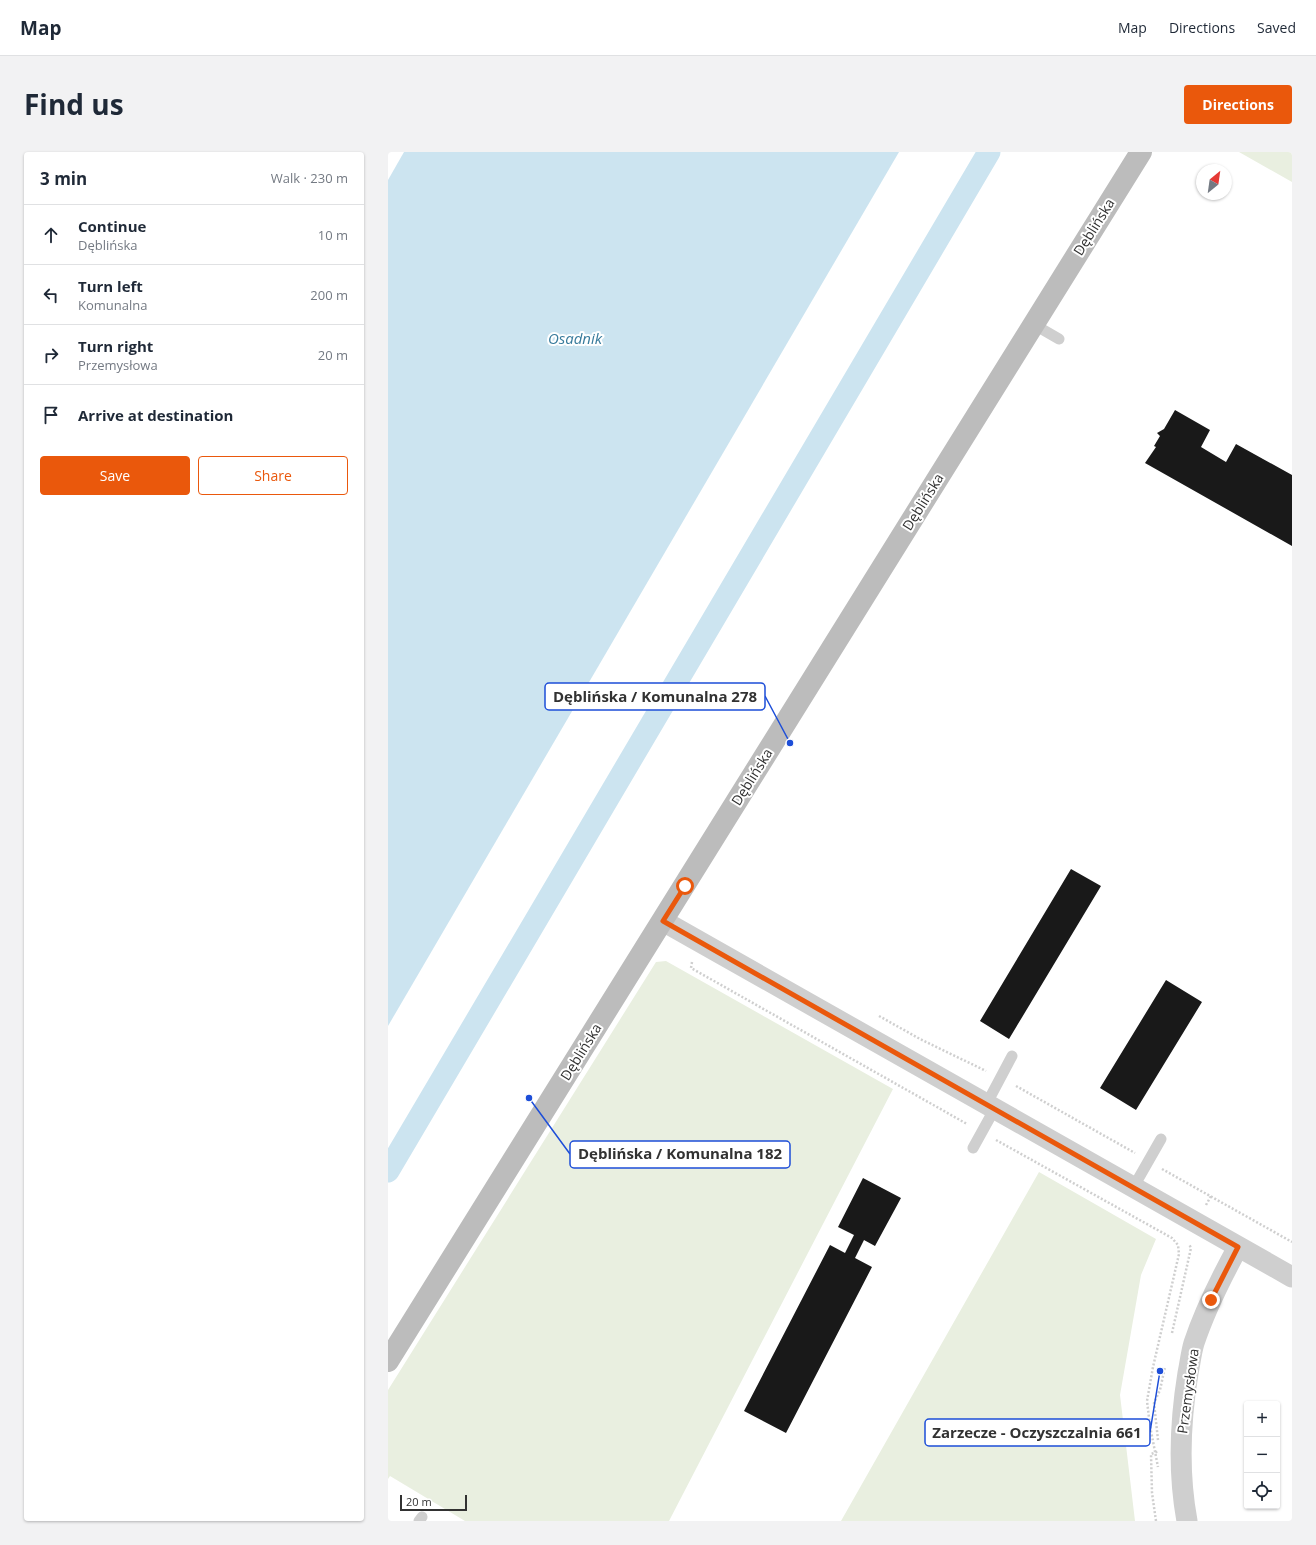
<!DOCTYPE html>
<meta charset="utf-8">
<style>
body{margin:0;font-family:"Open Sans",sans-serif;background:#f2f2f3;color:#1f2937}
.controls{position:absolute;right:12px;bottom:12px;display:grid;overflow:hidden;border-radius:4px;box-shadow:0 1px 3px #0004}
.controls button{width:36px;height:36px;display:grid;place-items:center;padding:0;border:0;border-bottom:1px solid #e0e1e3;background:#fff;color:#1f2937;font:20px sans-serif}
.compass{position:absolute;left:808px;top:12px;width:36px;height:36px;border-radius:50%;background:#fff;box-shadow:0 1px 3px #0004;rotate:29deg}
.scale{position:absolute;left:12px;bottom:10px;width:67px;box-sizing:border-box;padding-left:4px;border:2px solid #323232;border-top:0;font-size:11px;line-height:14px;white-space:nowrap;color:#323232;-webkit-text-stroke:3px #fff;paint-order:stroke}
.stop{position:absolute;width:12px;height:12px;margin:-9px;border:3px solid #ea580c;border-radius:50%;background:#fff}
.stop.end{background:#ea580c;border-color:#fff;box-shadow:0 1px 4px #0008}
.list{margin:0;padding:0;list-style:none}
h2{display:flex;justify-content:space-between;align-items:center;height:52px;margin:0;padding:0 16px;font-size:17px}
h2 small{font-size:13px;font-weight:400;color:#747a83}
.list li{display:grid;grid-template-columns:26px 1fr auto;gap:12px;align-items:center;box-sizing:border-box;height:60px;padding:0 16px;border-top:1px solid #e0e1e3}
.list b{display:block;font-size:15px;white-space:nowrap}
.list p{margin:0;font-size:13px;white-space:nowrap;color:#747a83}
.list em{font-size:13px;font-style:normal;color:#747a83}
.actions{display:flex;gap:8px;padding:12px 16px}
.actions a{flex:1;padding:9px 0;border:1px solid #ea580c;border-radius:4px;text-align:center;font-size:14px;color:#ea580c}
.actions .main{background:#ea580c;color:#fff}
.icon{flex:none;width:22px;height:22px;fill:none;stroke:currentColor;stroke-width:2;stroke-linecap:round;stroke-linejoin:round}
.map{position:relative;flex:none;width:904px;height:1369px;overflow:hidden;border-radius:4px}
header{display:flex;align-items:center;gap:24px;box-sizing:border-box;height:56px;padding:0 20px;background:#fff;border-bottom:1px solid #e0e1e3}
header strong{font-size:19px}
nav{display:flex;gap:22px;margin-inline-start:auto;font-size:14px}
.intro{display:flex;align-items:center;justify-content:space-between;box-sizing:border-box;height:96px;padding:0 24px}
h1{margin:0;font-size:28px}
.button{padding:10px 18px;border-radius:4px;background:#ea580c;color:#fff;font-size:14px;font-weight:700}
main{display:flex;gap:24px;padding:0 24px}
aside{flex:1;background:#fff;border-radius:4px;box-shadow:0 1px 3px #0004}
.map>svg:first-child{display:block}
.green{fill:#e9efe0}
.water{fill:#cce4f0}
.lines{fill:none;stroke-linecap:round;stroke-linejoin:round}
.canal{stroke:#cce4f0;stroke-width:23}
.building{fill:#191919}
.path{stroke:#cfcfcf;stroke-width:2.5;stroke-dasharray:2 2;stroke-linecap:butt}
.lane{stroke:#cfcfcf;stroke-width:11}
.street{stroke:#cfcfcf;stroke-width:21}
.secondary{stroke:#bcbcbc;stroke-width:22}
.route{stroke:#ea580c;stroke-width:5}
.labels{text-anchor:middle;stroke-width:4;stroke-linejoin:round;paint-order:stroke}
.street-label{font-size:14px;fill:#323232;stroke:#fff}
.water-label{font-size:15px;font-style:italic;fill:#387b9c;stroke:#fff}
.leader{fill:none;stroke:#1d4ed8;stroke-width:1.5}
.callout-dot{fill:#1d4ed8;stroke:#fff;stroke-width:1.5}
.callout{fill:#fff;stroke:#1d4ed8;stroke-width:1.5}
.callout-label{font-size:15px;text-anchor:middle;font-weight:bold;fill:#323232}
</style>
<header>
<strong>Map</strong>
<nav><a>Map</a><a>Directions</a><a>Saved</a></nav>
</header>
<div class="intro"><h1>Find us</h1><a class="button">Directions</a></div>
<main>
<aside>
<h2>3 min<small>Walk · 230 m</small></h2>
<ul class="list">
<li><svg class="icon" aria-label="ahead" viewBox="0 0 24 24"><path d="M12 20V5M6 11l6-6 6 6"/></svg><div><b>Continue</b><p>Dęblińska</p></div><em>10 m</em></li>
<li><svg class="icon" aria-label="left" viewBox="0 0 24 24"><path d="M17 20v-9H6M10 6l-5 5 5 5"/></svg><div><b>Turn left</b><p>Komunalna</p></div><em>200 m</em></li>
<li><svg class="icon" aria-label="right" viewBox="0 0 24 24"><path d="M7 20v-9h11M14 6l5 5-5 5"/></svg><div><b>Turn right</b><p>Przemysłowa</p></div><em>20 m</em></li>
<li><svg class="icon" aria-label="arrive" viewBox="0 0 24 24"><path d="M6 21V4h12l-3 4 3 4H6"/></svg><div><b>Arrive at destination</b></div></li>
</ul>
<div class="actions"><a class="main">Save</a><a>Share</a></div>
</aside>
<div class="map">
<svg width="904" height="1369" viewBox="0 0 904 1369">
<rect width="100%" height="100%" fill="#fff"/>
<!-- green -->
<path class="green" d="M 851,0 L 904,0 L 904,30 Z
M 278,809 L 505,937 L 281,1369 L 77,1369 L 2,1324 L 0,1327 L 0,1238 L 268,810 Z
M 651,1020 L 768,1087 L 753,1123 L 732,1243 L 747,1369 L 453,1369 Z"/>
<!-- water -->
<path class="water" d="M 16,0 L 511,0 L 0,874 L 0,28 Z"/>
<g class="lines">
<!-- canal -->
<path class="canal" d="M 0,1019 L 601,0"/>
</g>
<!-- building -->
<path class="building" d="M 787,258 L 822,278 L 813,295 L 838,310 L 848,292 L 904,323 L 904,394 L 757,311 L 768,295 L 766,294 L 772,284 L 769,281 L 776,277 Z
M 683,717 L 713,734 L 621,887 L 592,869 Z
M 778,828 L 814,850 L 748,958 L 712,936 Z
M 475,1026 L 513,1046 L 487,1094 L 476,1088 L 467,1106 L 484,1115 L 398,1281 L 356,1259 L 442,1093 L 457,1101 L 466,1083 L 450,1075 Z"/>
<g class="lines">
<!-- path -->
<path class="path" d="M 304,810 L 303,816 L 579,972
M 491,864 L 532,887 L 598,919
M 628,934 L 747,1001
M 608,988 L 784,1086 L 790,1093 L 791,1102 L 765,1215 L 759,1249 L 762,1274 L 770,1315
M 774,1017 L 904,1090
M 818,1053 L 823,1044
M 784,1181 L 803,1096 L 801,1092
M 770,1288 L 766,1251 L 772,1238 L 777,1215
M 768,1369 L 764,1341 L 763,1302 L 771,1299"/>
<!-- lane -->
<path class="lane" d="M 645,172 L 671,187
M 598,953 L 624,904
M 585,996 L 606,958
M 745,1036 L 773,987
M 31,1369 L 34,1365"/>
<!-- street -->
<path class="street" d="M 275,769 L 904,1125
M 799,1369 C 790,1320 792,1270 800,1221 C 802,1212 803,1201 806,1191 C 817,1158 833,1126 850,1095"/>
<!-- secondary -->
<path class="secondary" d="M 0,1209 L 753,0"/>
</g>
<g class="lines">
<!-- route -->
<path class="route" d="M 297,734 L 275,769 L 850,1095 L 823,1148"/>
</g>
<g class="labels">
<!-- street labels -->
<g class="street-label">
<text transform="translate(706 75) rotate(-58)" y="5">Dęblińska</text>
<text transform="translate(535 350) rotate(-58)" y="5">Dęblińska</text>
<text transform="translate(364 625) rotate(-58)" y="5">Dęblińska</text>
<text transform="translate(193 900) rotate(-58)" y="5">Dęblińska</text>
<text transform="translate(800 1239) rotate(-82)" y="5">Przemysłowa</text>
</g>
<!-- water labels -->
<g class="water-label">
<text x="187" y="192">Osadnik</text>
</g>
</g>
<!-- callouts -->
<path class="leader" d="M402 591L377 544M141 946L182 1002M772 1219L762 1280"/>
<g class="callout-dot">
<circle cx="402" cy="591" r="4"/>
<circle cx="141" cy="946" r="4"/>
<circle cx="772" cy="1219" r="4"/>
</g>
<g class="callout">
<rect x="157" y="531" width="220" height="27" rx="4"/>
<rect x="182" y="989" width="220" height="27" rx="4"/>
<rect x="537" y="1267" width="225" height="27" rx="4"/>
</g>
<g class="callout-label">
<text x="267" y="550">Dęblińska / Komunalna 278</text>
<text x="292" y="1007">Dęblińska / Komunalna 182</text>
<text x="649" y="1286">Zarzecze - Oczyszczalnia 661</text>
</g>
</svg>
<div class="controls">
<button>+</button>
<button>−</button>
<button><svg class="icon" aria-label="locate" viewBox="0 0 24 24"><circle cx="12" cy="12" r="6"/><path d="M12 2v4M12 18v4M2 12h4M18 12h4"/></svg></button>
</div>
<svg class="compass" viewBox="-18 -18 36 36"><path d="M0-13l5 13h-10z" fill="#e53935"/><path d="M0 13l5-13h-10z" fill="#747a83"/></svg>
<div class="scale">20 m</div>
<div class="stop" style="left:297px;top:734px"></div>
<div class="stop end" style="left:823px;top:1148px"></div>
</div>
</main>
